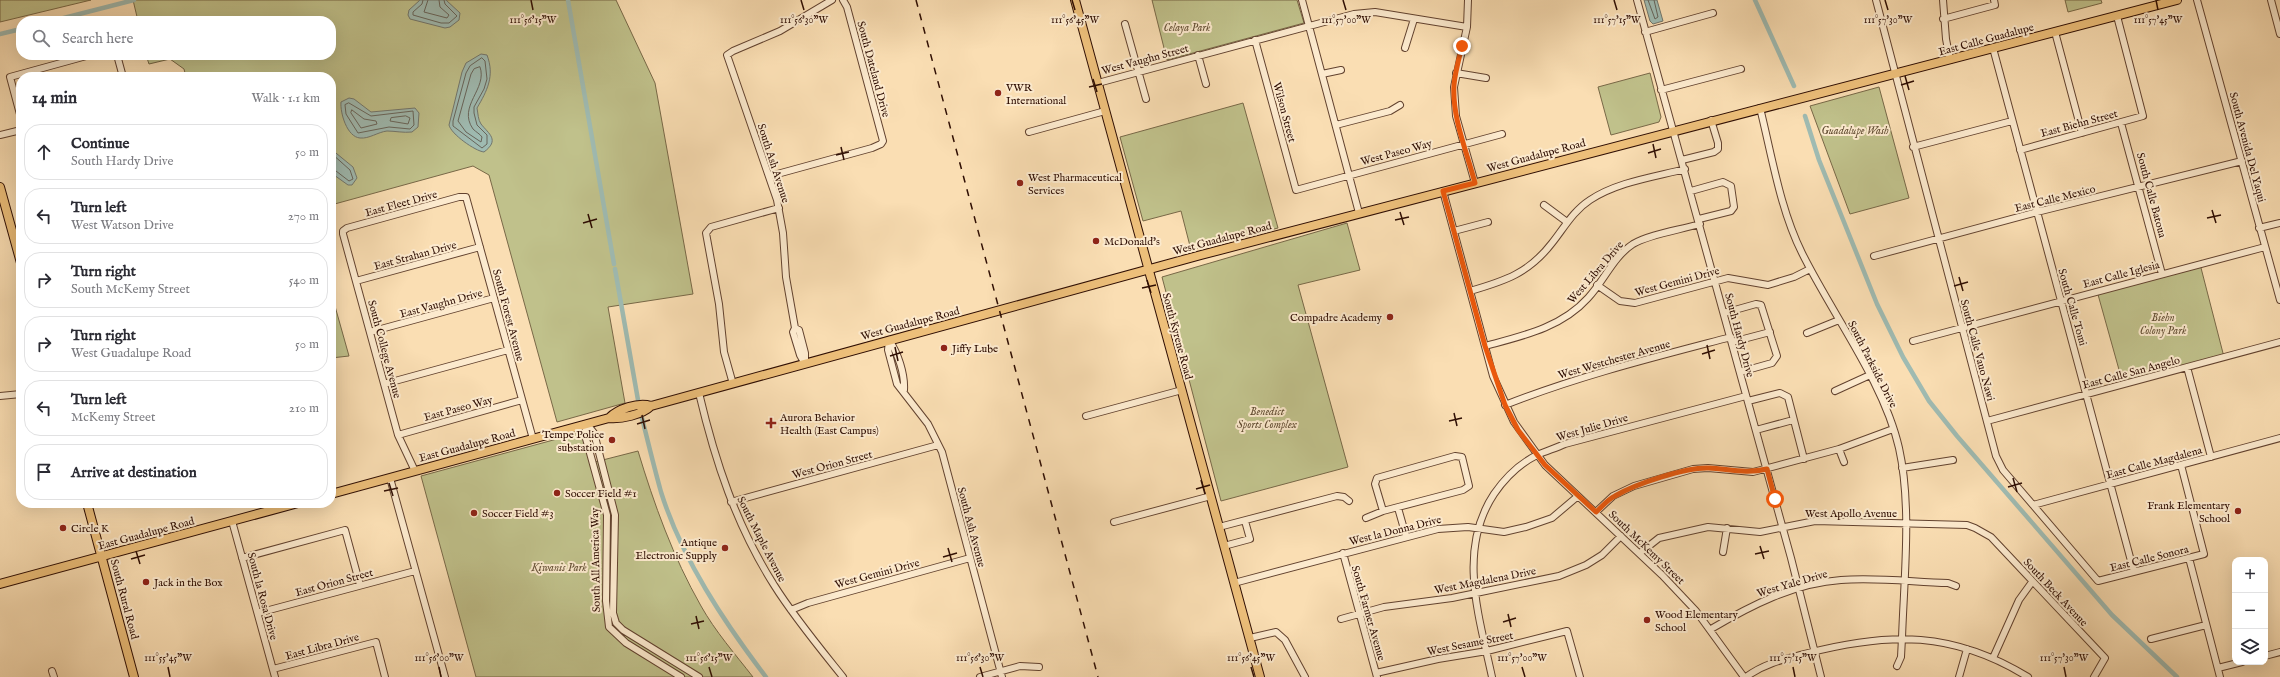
<!DOCTYPE html>
<meta charset="utf-8">
<style>
body{margin:0;font-family:"IM FELL English",serif;background:#f7f7f7;color:#2b2b33}
.controls{position:absolute;right:12px;bottom:12px;display:grid;overflow:hidden;border-radius:8px;box-shadow:0 4px 16px #0002}
.controls button{width:36px;height:36px;display:grid;place-items:center;padding:0;border:0;border-bottom:1px solid #e1e1e2;background:#fff;color:#2b2b33;font:20px sans-serif}
.stop{position:absolute;width:12px;height:12px;margin:-9px;border:3px solid #ea580c;border-radius:50%;background:#fff}
.stop.end{background:#ea580c;border-color:#fff;box-shadow:0 1px 4px #0008}
.list{margin:0;padding:0;list-style:none}
h2{display:flex;justify-content:space-between;align-items:center;height:52px;margin:0;padding:0 16px;font-size:17px}
h2 small{font-size:13px;font-weight:400;color:#7c7c81}
.list li{display:grid;grid-template-columns:26px 1fr auto;gap:12px;align-items:center;box-sizing:border-box;height:56px;margin:0 8px 8px;padding:0 8px;border:1px solid #e1e1e2;border-radius:16px}
.list b{display:block;font-size:15px;white-space:nowrap}
.list p{margin:0;font-size:13px;white-space:nowrap;color:#7c7c81}
.list em{font-size:13px;font-style:normal;color:#7c7c81}
.icon{flex:none;width:22px;height:22px;fill:none;stroke:currentColor;stroke-width:2;stroke-linecap:round;stroke-linejoin:round}
.map{position:relative;flex:none;width:2280px;height:677px;overflow:hidden}
.search{position:absolute;background:#fff;box-shadow:0 4px 16px #0002;left:16px;top:16px;width:320px;height:44px;display:flex;align-items:center;gap:10px;box-sizing:border-box;padding:0 14px;border-radius:16px;color:#7c7c81;font-size:15px}
.panel{position:absolute;background:#fff;box-shadow:0 4px 16px #0002;left:16px;top:72px;width:320px;height:436px;border-radius:16px}
.map>svg:first-child{display:block}
.green{fill:#c0c18b;stroke:#786847}
.water{fill:#9fbbb2;stroke:#72766c}
.lines{fill:none;stroke-linecap:round;stroke-linejoin:round}
.shore{stroke:#67645a;stroke-width:1}
.canal{stroke:#9fbbb2;stroke-width:4.5}
.minor-casing{stroke:#62422f;stroke-width:8}
.major-casing{stroke:#2f0e03;stroke-width:10}
.minor{stroke:#fceace;stroke-width:6}
.major{stroke:#edbf7a;stroke-width:8}
.rail{stroke:#2f0e03;stroke-width:1.5;stroke-dasharray:7 7;stroke-linecap:butt}
.route{stroke:#ea580c;stroke-width:5}
.ticks{fill:none;stroke:#2f0e03;stroke-width:1.5}
.poi-dot{fill:#8f2418;stroke:#fceace;stroke-width:1.5}
.labels{text-anchor:middle;stroke-width:4;stroke-linejoin:round;paint-order:stroke}
.park-label{font-size:11px;font-style:italic;fill:#624d33;stroke:#fceace}
.street-label{font-size:11px;fill:#2f0e03;stroke:#fceace}
.poi-label{font-size:11px;fill:#2f0e03;stroke:#fceace;text-anchor:start}
.ticks-label{font-size:10px;text-anchor:middle;fill:#2f0e03;stroke:#fceace;stroke-width:4;stroke-linejoin:round;paint-order:stroke}
</style>
<div class="map">
<svg width="2280" height="677" viewBox="0 0 2280 677">
<rect width="100%" height="100%" fill="#fadeb3"/>
<filter id="stains"><feTurbulence type="fractalNoise" baseFrequency=".005" numOctaves="4"/><feColorMatrix values="0 0 0 0 .2 0 0 0 0 .09 0 0 0 0 .02 0 0 0 .5 -.17"/></filter>
<radialGradient id="worn" r=".72"><stop offset=".6" stop-color="#630" stop-opacity="0"/><stop offset="1" stop-color="#630" stop-opacity=".3"/></radialGradient>
<!-- green -->
<path class="green" d="M 0,0 L 91,0 L 0,22 Z
M 133,0 L 616,0 L 655,83 L 693,294 L 608,307 L 625,403 L 557,422 L 489,175 L 473,166 L 331,205 L 331,77 L 186,77 L 184,69 L 170,59 L 149,64 L 146,55 L 331,55 L 331,21 L 138,21 Z
M 1152,0 L 1297,0 L 1304,23 L 1167,60 Z
M 2065,0 L 2101,0 L 2102,3 L 2068,12 Z
M 1650,73 L 1661,117 L 1659,122 L 1611,135 L 1598,87 Z
M 1879,87 L 1909,198 L 1850,214 L 1810,106 Z
M 1243,103 L 1278,228 L 1191,250 L 1181,211 L 1143,221 L 1120,137 Z
M 1347,223 L 1360,270 L 1298,285 L 1348,467 L 1221,501 L 1162,277 Z
M 2200,264 L 2224,357 L 2123,384 L 2097,291 Z
M 331,292 L 349,356 L 331,358 Z
M 579,433 L 584,435 L 591,463 L 638,451 C 654,504 673,557 701,606 C 715,631 735,654 753,677 L 476,677 L 421,476 Z"/>
<!-- water -->
<path class="water" d="M 420,0 L 446,0 L 460,13 L 459,20 L 450,27 L 445,28 L 410,19 L 408,15 L 409,10 Z
M 1644,0 L 1657,0 L 1663,21 L 1653,24 L 1650,21 Z
M 481,54 L 487,55 C 495,76 487,91 477,108 C 478,113 478,120 481,124 C 489,134 500,140 484,152 C 475,151 451,134 449,125 L 462,72 L 466,63 Z
M 349,98 L 354,99 L 371,112 L 415,108 L 419,113 L 418,127 L 412,132 C 403,133 395,131 387,131 C 378,132 369,139 360,138 C 347,137 340,113 341,102 Z
M 331,149 L 353,167 L 357,178 L 352,185 L 348,185 L 334,175 L 331,177 Z"/>
<g class="lines">
<!-- shore -->
<path class="shore" d="M 423,0 L 422,4 L 413,12 L 413,15 L 441,23 L 449,23 L 457,16 L 445,4 L 444,0
M 428,0 L 424,12 L 447,18 L 449,15 L 440,7 L 439,0
M 1648,0 L 1655,19 L 1658,17 L 1654,0
M 482,58 L 485,61 L 487,79 L 484,89 L 474,107 L 474,113 L 477,125 L 487,135 L 487,144 L 482,148 L 457,129 L 453,126 L 453,121 L 466,73 L 470,66 Z
M 480,67 C 488,89 457,106 473,129 C 476,132 480,134 482,137 L 481,142 L 466,132 L 458,121 L 471,74 L 474,69 Z
M 349,103 L 371,116 L 413,111 L 414,125 L 410,129 L 389,127 L 358,133 L 346,114 L 345,105 Z
M 352,110 L 364,119 L 376,121 L 377,124 L 361,128 L 351,113 Z
M 406,116 L 410,118 L 408,124 L 390,121 L 391,118 Z
M 331,153 L 350,170 L 353,179 L 349,181 L 336,171 L 331,172"/>
<!-- canal -->
<path class="canal" d="M 568,0 L 614,264
M 1755,0 L 1794,86
M 52,21 L 134,0
M 0,34 L 21,29
M 1805,116 L 1819,160 L 1877,304 L 1903,357 L 1929,401 L 1957,436 L 2112,615 L 2177,677
M 615,269 L 638,400
M 642,418 C 648,442 654,467 661,492 C 682,559 724,622 766,677"/>
<defs>
<path id="minor" d="M 1302,0 L 1359,213
M 1468,0 L 1467,27 L 1454,87 L 1456,116 L 1475,183
M 1637,0 L 1791,558 L 1821,677
M 1876,0 L 1996,456 L 2003,470 L 2098,581 L 2204,554 L 2181,465
M 1943,0 L 1946,39 L 1950,60
M 2197,0 L 2280,300
M 2271,0 L 2280,34
M 1943,19 L 1995,5 L 1994,0
M 1125,24 L 1146,99
M 1645,32 L 1713,13
M 2055,32 L 2082,133
M 1255,40 L 1296,190 L 1502,134
M 1405,48 L 1414,19
M 1993,48 L 2134,572
M 117,55 L 123,77
M 1198,55 L 1206,84
M 1456,73 L 1486,78
M 1322,74 L 1341,70
M 1098,83 L 1354,14 L 1375,12 L 1467,27
M 1661,90 L 1741,69
M 1760,108 C 1772,156 1780,209 1802,253 C 1832,314 1884,382 1899,448 C 1912,506 1904,578 1902,638 L 1901,657 L 1897,666
M 21,118 L 10,77 L 90,55
M 2121,123 L 2162,274
M 1336,125 L 1390,111 L 1400,105
M 1029,132 L 1105,111
M 0,135 L 21,130
M 1913,147 L 2012,121
M 2020,150 L 2143,116 L 2117,16
M 1682,160 L 1714,152 L 1718,149 L 1718,143 L 1711,120
M 770,176 L 872,148 L 881,144 L 883,141 L 847,7 L 843,0
M 1443,191 L 1493,376 L 1514,422 L 1545,465 L 1662,575 L 1696,611 L 1744,677
M 1691,191 L 1723,182 L 1731,186 L 1734,207 L 1731,211 L 1699,219
M 1544,205 L 1567,222
M 2259,228 L 2280,223
M 1454,231 L 1488,222
M 1874,256 L 2037,212 L 2242,161
M 356,281 L 480,247
M 1597,285 L 1620,301 L 1635,303 L 1728,278 L 1768,285 L 1794,277 L 1810,269
M 1470,291 C 1505,281 1529,273 1552,243 C 1564,228 1573,211 1590,200 C 1617,182 1654,177 1685,169
M 1724,313 L 1756,304 L 1761,305 L 1777,356 L 1772,363 L 1740,372
M 795,328 L 799,330 L 805,353 L 805,364
M 370,332 L 494,298
M 1807,333 L 1839,320
M 889,340 L 888,350 L 897,384 L 928,424 L 942,452 L 1002,677
M 889,340 C 898,353 905,374 904,390
M 1913,341 L 2265,247
M 1732,342 L 1770,332
M 1485,346 C 1522,336 1561,328 1588,298 C 1604,281 1613,257 1633,244 C 1650,234 1680,230 1700,224
M 805,364 L 800,355 L 793,332 L 795,328 L 786,277 L 783,233 L 777,200 L 727,55 L 733,51 L 780,31 L 832,0
M 2187,367 L 2211,457
M 384,384 L 508,350
M 733,384 L 724,352 L 719,304 L 706,233 L 711,227 L 779,208
M 1835,391 L 1870,375
M 699,393 C 715,461 736,525 774,585 C 794,617 819,647 843,677
M 0,396 L 21,394
M 1748,401 L 1780,393 L 1788,397 L 1804,459
M 1505,405 C 1578,376 1655,357 1731,337
M 1086,416 L 1182,390
M 1987,421 L 2280,342
M 587,424 L 594,433 L 615,515 L 613,613 L 616,623 L 623,630 L 699,677
M 587,424 L 585,435 L 607,515 L 606,601 L 609,627 L 626,643 L 681,677
M 1756,430 L 1793,420
M 398,435 L 522,400
M 1839,449 L 1844,462
M 1902,468 L 1953,460
M 415,471 L 398,435 L 343,234 L 343,231 L 347,228 L 459,197 L 466,197 L 533,439
M 390,478 L 445,677
M 731,502 L 938,445
M 2033,505 L 2280,438
M 1398,508 L 1406,536
M 1596,512 L 1613,496 L 1634,486 L 1693,469 L 1708,468 L 1753,472 L 1839,449 L 1893,429
M 1366,518 L 1383,511 L 1463,490 L 1469,486 L 1462,457 L 1455,456 L 1377,478 L 1375,484 L 1383,511
M 232,521 L 275,677
M 1114,522 L 1211,496
M 1219,527 L 1337,496 L 1344,497 L 1349,501
M 1224,546 L 1250,539 L 1245,521
M 1723,552 L 1727,528
M 1343,553 L 1377,677
M 1640,553 L 1659,538 L 1708,527 L 1760,532 L 1815,521 L 1967,525 L 1975,528 L 1991,537 L 2105,658 L 2094,677
M 242,558 L 345,530 L 360,585
M 2189,558 L 2220,677
M 1234,583 L 1438,529 L 1468,527 L 1504,532 L 1526,527 L 1552,518 L 1578,496
M 791,610 L 808,603 L 970,558
M 258,613 L 415,571
M 1341,619 L 1384,607 L 1452,598 L 1559,576 L 1586,565 L 1602,555 L 1621,536
M 1711,629 C 1750,606 1794,583 1841,580 C 1876,577 1913,582 1948,583 L 1956,586
M 1250,638 L 1276,632 L 1285,640 L 1305,677
M 2151,639 L 2206,625
M 2265,656 L 2280,652
M 1993,658 L 2019,600 L 2032,582
M 2218,668 L 2242,662
M 273,669 L 376,642 L 385,677
M 52,671 L 54,677
M 1376,673 L 1438,659 L 1487,651 L 1567,631 L 1580,677
M 980,677 L 1020,666 L 1039,667
M 1492,677 C 1479,616 1457,550 1494,494 C 1505,478 1519,464 1537,455 C 1546,451 1556,448 1565,444 L 1746,396
M 1746,677 C 1765,663 1785,659 1808,653 C 1890,632 1953,631 2028,677
M 1959,677 L 1967,649"/>
<path id="major" d="M 1075,0 L 1260,677
M 0,187 L 21,263
M 609,418 C 618,409 638,402 651,406 L 1201,255 L 2177,0
M 331,494 L 609,418 C 621,419 642,415 651,406
M 87,503 L 134,677
M 0,584 L 298,503"/>
</defs>
<!-- minor casing -->
<use href="#minor" class="minor-casing"/>
<!-- major casing -->
<use href="#major" class="major-casing"/>
<!-- minor -->
<use href="#minor" class="minor"/>
<!-- major -->
<use href="#major" class="major"/>
<!-- rail -->
<path class="rail" d="M 916,0 L 1098,677"/>
</g>
<g class="lines">
<!-- route -->
<path class="route" d="M 1462,46 C 1459,59 1455,72 1454,85 C 1452,118 1467,152 1475,183 L 1443,191 L 1485,346 L 1505,405 L 1518,430 L 1545,465 L 1596,512 C 1602,507 1608,499 1615,496 C 1635,484 1686,467 1709,468 C 1729,469 1746,474 1767,469 L 1775,499"/>
</g>
<!-- ticks -->
<path class="ticks" d="M 531,0 L 533,10M 801,0 L 804,10M 1072,0 L 1075,10M 1343,0 L 1346,10M 1614,0 L 1617,10M 1885,0 L 1888,10M 2156,0 L 2158,10M 1905,76 L 1909,90M 1093,79 L 1097,92M 1901,85 L 1914,81M 1089,87 L 1102,84M 1653,144 L 1656,158M 841,147 L 844,160M 1648,153 L 1661,149M 836,155 L 849,152M 2212,210 L 2216,223M 1400,212 L 1404,225M 588,214 L 592,228M 2207,218 L 2221,215M 1395,220 L 1409,217M 583,223 L 597,219M 1959,277 L 1963,291M 1147,280 L 1151,293M 1954,286 L 1968,282M 1142,288 L 1156,285M 1707,345 L 1710,359M 895,347 L 898,361M 1702,354 L 1715,350M 890,356 L 903,352M 1454,413 L 1457,426M 642,415 L 645,429M 1449,421 L 1462,418M 637,424 L 650,420M 2013,478 L 2017,492M 1201,480 L 1205,494M 389,483 L 393,496M 2008,487 L 2022,483M 1196,489 L 1210,485M 384,491 L 398,488M 1760,546 L 1764,559M 948,548 L 952,562M 136,551 L 140,564M 1755,554 L 1769,551M 943,557 L 957,553M 131,559 L 145,555M 1508,614 L 1511,627M 696,616 L 699,629M 1503,622 L 1516,618M 691,624 L 704,621M 168,667 L 170,677M 439,667 L 441,677M 709,667 L 712,677M 980,667 L 983,677M 1251,667 L 1254,677M 1522,667 L 1525,677M 1793,667 L 1795,677M 2064,667 L 2066,677"/>
<!-- markers -->
<g class="poi-dot">
<circle cx="998" cy="93" r="4"/>
<circle cx="1020" cy="183" r="4"/>
<circle cx="1096" cy="241" r="4"/>
<circle cx="1390" cy="317" r="4"/>
<circle cx="944" cy="348" r="4"/>
<path d="M769 417h4v4h4v4h-4v4h-4v-4h-4v-4h4z"/>
<circle cx="612" cy="440" r="4"/>
<circle cx="557" cy="493" r="4"/>
<circle cx="2238" cy="511" r="4"/>
<circle cx="474" cy="513" r="4"/>
<circle cx="63" cy="528" r="4"/>
<circle cx="725" cy="548" r="4"/>
<circle cx="146" cy="582" r="4"/>
<circle cx="1647" cy="620" r="4"/>
</g>
<g class="labels">
<!-- park labels -->
<g class="park-label">
<text x="1187" y="31">Celaya Park</text>
<text x="1855" y="134">Guadalupe Wash</text>
<text x="2163" y="321">Biehn<tspan x="2163" dy="13">Colony Park</tspan></text>
<text x="1267" y="415">Benedict<tspan x="1267" dy="13">Sports Complex</tspan></text>
<text x="559" y="571">Kiwanis Park</text>
</g>
<!-- street labels -->
<g class="street-label">
<text transform="translate(1986 39) rotate(-15)" y="4">East Calle Guadalupe</text>
<text transform="translate(1145 59) rotate(-15)" y="4">West Vaughn Street</text>
<text transform="translate(874 69) rotate(75)" y="4">South Dateland Drive</text>
<text transform="translate(1285 112) rotate(75)" y="4">Wilson Street</text>
<text transform="translate(2079 123) rotate(-15)" y="4">East Biehn Street</text>
<text transform="translate(2248 147) rotate(75)" y="4">South Avenida Del Yaqui</text>
<text transform="translate(1396 152) rotate(-15)" y="4">West Paseo Way</text>
<text transform="translate(1536 155) rotate(-15)" y="4">West Guadalupe Road</text>
<text transform="translate(774 163) rotate(72)" y="4">South Ash Avenue</text>
<text transform="translate(2152 195) rotate(75)" y="4">South Calle Batoua</text>
<text transform="translate(2055 198) rotate(-14)" y="4">East Calle Mexico</text>
<text transform="translate(401 203) rotate(-15)" y="4">East Fleet Drive</text>
<text transform="translate(1222 238) rotate(-15)" y="4">West Guadalupe Road</text>
<text transform="translate(415 255) rotate(-15)" y="4">East Strahan Drive</text>
<text transform="translate(1595 272) rotate(-49)" y="4">West Libra Drive</text>
<text transform="translate(2121 274) rotate(-15)" y="4">East Calle Iglesia</text>
<text transform="translate(1677 281) rotate(-15)" y="4">West Gemini Drive</text>
<text transform="translate(441 303) rotate(-15)" y="4">East Vaughn Drive</text>
<text transform="translate(2073 307) rotate(74)" y="4">South Calle Tomi</text>
<text transform="translate(509 315) rotate(75)" y="4">South Forest Avenue</text>
<text transform="translate(910 323) rotate(-15)" y="4">West Guadalupe Road</text>
<text transform="translate(1740 335) rotate(75)" y="4">South Hardy Drive</text>
<text transform="translate(1178 336) rotate(75)" y="4">South Kyrene Road</text>
<text transform="translate(385 349) rotate(75)" y="4">South College Avenue</text>
<text transform="translate(1978 350) rotate(75)" y="4">South Calle Vauo Nawi</text>
<text transform="translate(1614 359) rotate(-16)" y="4">West Westchester Avenue</text>
<text transform="translate(1873 364) rotate(63)" y="4">South Parkside Drive</text>
<text transform="translate(2131 372) rotate(-15)" y="4">East Calle San Angelo</text>
<text transform="translate(458 408) rotate(-15)" y="4">East Paseo Way</text>
<text transform="translate(1592 427) rotate(-16)" y="4">West Julie Drive</text>
<text transform="translate(467 445) rotate(-15)" y="4">East Guadalupe Road</text>
<text transform="translate(2154 462) rotate(-15)" y="4">East Calle Magdalena</text>
<text transform="translate(832 464) rotate(-15)" y="4">West Orion Street</text>
<text x="1851" y="517">West Apollo Avenue</text>
<text transform="translate(972 527) rotate(75)" y="4">South Ash Avenue</text>
<text transform="translate(1395 530) rotate(-14)" y="4">West la Donna Drive</text>
<text transform="translate(146 533) rotate(-15)" y="4">East Guadalupe Road</text>
<text transform="translate(762 539) rotate(63)" y="4">South Maple Avenue</text>
<text transform="translate(1647 547) rotate(44)" y="4">South McKemy Street</text>
<text transform="translate(2149 558) rotate(-14)" y="4">East Calle Sonora</text>
<text transform="translate(595 560) rotate(-91)" y="4">South All America Way</text>
<text transform="translate(877 573) rotate(-15)" y="4">West Gemini Drive</text>
<text transform="translate(1485 580) rotate(-11)" y="4">West Magdalena Drive</text>
<text transform="translate(334 582) rotate(-15)" y="4">East Orion Street</text>
<text transform="translate(1792 583) rotate(-16)" y="4">West Yale Drive</text>
<text transform="translate(2056 592) rotate(47)" y="4">South Beck Avenue</text>
<text transform="translate(263 596) rotate(75)" y="4">South la Rosa Drive</text>
<text transform="translate(125 599) rotate(75)" y="4">South Rural Road</text>
<text transform="translate(1369 613) rotate(74)" y="4">South Farmer Avenue</text>
<text transform="translate(1470 643) rotate(-11)" y="4">West Sesame Street</text>
<text transform="translate(322 646) rotate(-15)" y="4">East Libra Drive</text>
</g>
<!-- poi labels -->
<g class="poi-label">
<text x="1006" y="91">VWR<tspan x="1006" dy="13">International</tspan></text>
<text x="1028" y="181">West Pharmaceutical<tspan x="1028" dy="13">Services</tspan></text>
<text x="1104" y="245">McDonald's</text>
<text x="1382" y="321" text-anchor="end">Compadre Academy</text>
<text x="952" y="352">Jiffy Lube</text>
<text x="780" y="421">Aurora Behavior<tspan x="780" dy="13">Health (East Campus)</tspan></text>
<text x="604" y="438" text-anchor="end">Tempe Police<tspan x="604" dy="13">substation</tspan></text>
<text x="565" y="497">Soccer Field #1</text>
<text x="2230" y="509" text-anchor="end">Frank Elementary<tspan x="2230" dy="13">School</tspan></text>
<text x="482" y="517">Soccer Field #3</text>
<text x="71" y="532">Circle K</text>
<text x="717" y="546" text-anchor="end">Antique<tspan x="717" dy="13">Electronic Supply</tspan></text>
<text x="154" y="586">Jack in the Box</text>
<text x="1655" y="618">Wood Elementary<tspan x="1655" dy="13">School</tspan></text>
</g>
</g>
<g class="ticks-label">
<text x="533" y="23">111°56'15"W</text>
<text x="804" y="23">111°56'30"W</text>
<text x="1075" y="23">111°56'45"W</text>
<text x="1346" y="23">111°57'00"W</text>
<text x="1617" y="23">111°57'15"W</text>
<text x="1888" y="23">111°57'30"W</text>
<text x="2158" y="23">111°57'45"W</text>
<text x="168" y="661">111°55'45"W</text>
<text x="439" y="661">111°56'00"W</text>
<text x="709" y="661">111°56'15"W</text>
<text x="980" y="661">111°56'30"W</text>
<text x="1251" y="661">111°56'45"W</text>
<text x="1522" y="661">111°57'00"W</text>
<text x="1793" y="661">111°57'15"W</text>
<text x="2064" y="661">111°57'30"W</text>
</g>
<rect width="100%" height="100%" filter="url(#stains)"/>
<rect width="100%" height="100%" fill="url(#worn)"/>
</svg>
<div class="controls">
<button>+</button>
<button>−</button>
<button><svg class="icon" aria-label="layers" viewBox="0 0 24 24"><path d="M12 4l9 5-9 5-9-5zM3 14l9 5 9-5"/></svg></button>
</div>
<div class="stop" style="left:1775px;top:499px"></div>
<div class="stop end" style="left:1462px;top:46px"></div>
<div class="search"><svg class="icon" aria-label="search" viewBox="0 0 24 24"><circle cx="10" cy="10" r="6"/><path d="M15 15l6 6"/></svg>Search here</div>
<section class="panel">
<h2>14 min<small>Walk · 1.1 km</small></h2>
<ul class="list">
<li><svg class="icon" aria-label="ahead" viewBox="0 0 24 24"><path d="M12 20V5M6 11l6-6 6 6"/></svg><div><b>Continue</b><p>South Hardy Drive</p></div><em>50 m</em></li>
<li><svg class="icon" aria-label="left" viewBox="0 0 24 24"><path d="M17 20v-9H6M10 6l-5 5 5 5"/></svg><div><b>Turn left</b><p>West Watson Drive</p></div><em>270 m</em></li>
<li><svg class="icon" aria-label="right" viewBox="0 0 24 24"><path d="M7 20v-9h11M14 6l5 5-5 5"/></svg><div><b>Turn right</b><p>South McKemy Street</p></div><em>540 m</em></li>
<li><svg class="icon" aria-label="right" viewBox="0 0 24 24"><path d="M7 20v-9h11M14 6l5 5-5 5"/></svg><div><b>Turn right</b><p>West Guadalupe Road</p></div><em>50 m</em></li>
<li><svg class="icon" aria-label="left" viewBox="0 0 24 24"><path d="M17 20v-9H6M10 6l-5 5 5 5"/></svg><div><b>Turn left</b><p>McKemy Street</p></div><em>210 m</em></li>
<li><svg class="icon" aria-label="arrive" viewBox="0 0 24 24"><path d="M6 21V4h12l-3 4 3 4H6"/></svg><div><b>Arrive at destination</b></div></li>
</ul>
</section>
</div>
